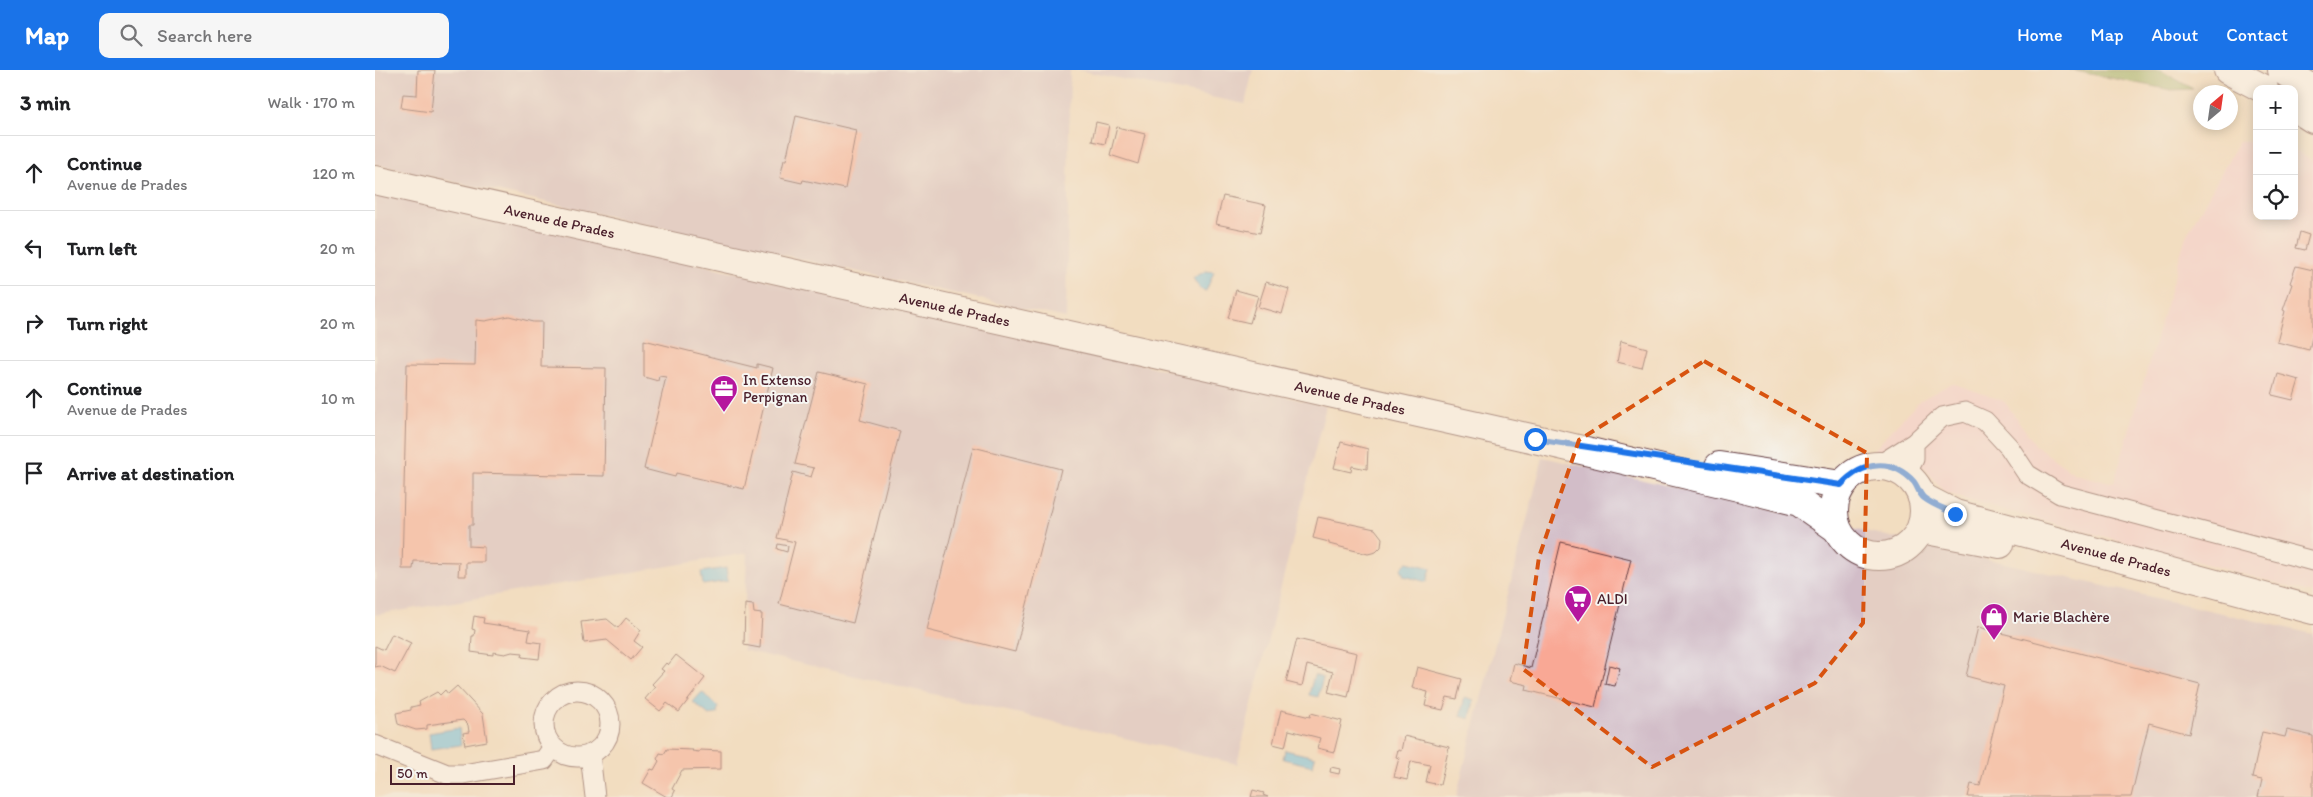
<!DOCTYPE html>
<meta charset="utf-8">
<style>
body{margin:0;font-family:Itim,sans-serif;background:#f6f6f6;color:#202124}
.controls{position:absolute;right:15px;top:15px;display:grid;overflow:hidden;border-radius:10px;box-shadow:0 2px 12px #0003}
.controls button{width:45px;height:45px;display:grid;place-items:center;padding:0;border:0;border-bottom:1px solid #e0e0e0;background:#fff;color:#202124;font:25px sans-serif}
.compass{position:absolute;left:1818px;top:15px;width:45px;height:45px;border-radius:50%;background:#fff;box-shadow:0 2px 12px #0003;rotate:29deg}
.scale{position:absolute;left:15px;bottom:12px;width:125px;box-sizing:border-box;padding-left:5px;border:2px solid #4a1f2b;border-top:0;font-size:14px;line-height:18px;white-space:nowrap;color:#4a1f2b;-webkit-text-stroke:4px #f6f6f2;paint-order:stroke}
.stop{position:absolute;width:15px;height:15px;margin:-11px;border:4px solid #1a73e8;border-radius:50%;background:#fff}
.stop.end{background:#1a73e8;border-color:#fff;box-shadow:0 1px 5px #0008}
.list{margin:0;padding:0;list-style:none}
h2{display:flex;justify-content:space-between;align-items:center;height:65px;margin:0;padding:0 20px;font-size:21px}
h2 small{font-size:16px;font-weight:400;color:#757577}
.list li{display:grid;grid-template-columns:32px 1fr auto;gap:15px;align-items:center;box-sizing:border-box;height:75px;padding:0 20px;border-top:1px solid #e0e0e0}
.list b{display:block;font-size:19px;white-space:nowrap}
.list p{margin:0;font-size:16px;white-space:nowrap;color:#757577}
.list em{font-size:16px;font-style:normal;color:#757577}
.icon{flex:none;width:28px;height:28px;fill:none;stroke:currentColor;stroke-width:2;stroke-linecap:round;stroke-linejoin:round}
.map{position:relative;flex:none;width:1938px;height:727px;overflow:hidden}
header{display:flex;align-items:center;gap:30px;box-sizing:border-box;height:70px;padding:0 25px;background:#1a73e8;color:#fff}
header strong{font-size:24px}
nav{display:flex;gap:28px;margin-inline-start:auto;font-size:18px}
.search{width:350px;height:45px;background:#f6f6f6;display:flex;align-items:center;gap:12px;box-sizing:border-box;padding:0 18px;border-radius:10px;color:#757577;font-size:19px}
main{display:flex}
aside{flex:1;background:#fff}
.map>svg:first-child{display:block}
.built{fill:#f7cfd5}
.industrial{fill:#d2bdc8}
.forest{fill:#94af61;stroke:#6f6746}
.water{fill:#69c1e6;stroke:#5a7088}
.building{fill:#f9a895}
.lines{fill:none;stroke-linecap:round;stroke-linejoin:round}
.minor-casing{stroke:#633c41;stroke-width:21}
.secondary-casing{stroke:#633c41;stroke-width:30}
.trunk-casing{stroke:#633c41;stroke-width:30}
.minor{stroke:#fff;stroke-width:19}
.secondary{stroke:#fff;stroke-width:28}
.trunk{stroke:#fff;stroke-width:28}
.route{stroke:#1a73e8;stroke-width:6}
.marked{fill:none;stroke:#d8530f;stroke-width:4;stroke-dasharray:10 6;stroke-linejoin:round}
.labels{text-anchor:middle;stroke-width:4;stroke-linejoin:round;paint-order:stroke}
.street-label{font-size:15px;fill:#4a1f2b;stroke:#f6f6f2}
.poi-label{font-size:15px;fill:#4a1f2b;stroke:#f6f6f2;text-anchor:start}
</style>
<header>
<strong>Map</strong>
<div class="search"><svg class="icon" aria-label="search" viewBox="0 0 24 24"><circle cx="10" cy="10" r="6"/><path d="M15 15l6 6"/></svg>Search here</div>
<nav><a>Home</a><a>Map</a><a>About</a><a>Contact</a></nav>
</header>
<main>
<aside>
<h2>3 min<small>Walk · 170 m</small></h2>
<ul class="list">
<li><svg class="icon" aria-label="ahead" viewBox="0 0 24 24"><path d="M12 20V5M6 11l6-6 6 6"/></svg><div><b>Continue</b><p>Avenue de Prades</p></div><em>120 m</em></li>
<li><svg class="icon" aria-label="left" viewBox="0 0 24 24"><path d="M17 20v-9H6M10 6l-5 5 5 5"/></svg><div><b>Turn left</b></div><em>20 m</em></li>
<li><svg class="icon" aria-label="right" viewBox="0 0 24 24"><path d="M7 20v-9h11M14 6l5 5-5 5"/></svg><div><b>Turn right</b></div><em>20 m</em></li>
<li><svg class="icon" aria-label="ahead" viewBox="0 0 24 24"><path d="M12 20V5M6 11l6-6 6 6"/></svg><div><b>Continue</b><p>Avenue de Prades</p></div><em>10 m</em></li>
<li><svg class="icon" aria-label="arrive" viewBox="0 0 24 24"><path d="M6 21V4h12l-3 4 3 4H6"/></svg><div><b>Arrive at destination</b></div></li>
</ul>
</aside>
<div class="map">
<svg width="1938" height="727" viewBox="0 0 1938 727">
<rect width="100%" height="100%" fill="#f6f6f2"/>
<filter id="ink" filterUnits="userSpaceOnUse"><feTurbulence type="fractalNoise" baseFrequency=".02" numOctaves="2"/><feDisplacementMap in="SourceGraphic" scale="10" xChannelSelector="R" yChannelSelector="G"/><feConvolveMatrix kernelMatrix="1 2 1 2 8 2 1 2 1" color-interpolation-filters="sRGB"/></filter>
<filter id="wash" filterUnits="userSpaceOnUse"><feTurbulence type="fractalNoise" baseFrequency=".0096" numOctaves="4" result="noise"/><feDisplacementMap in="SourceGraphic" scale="20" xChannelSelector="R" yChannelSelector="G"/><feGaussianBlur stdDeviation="1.12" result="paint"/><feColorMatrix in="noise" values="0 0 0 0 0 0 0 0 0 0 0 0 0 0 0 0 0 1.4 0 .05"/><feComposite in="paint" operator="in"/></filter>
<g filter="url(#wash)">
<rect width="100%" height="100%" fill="#f2ddc0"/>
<!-- built -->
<path class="built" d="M 1882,70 L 1882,146 L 1919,146 L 1919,79 L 1938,92 L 1938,523 L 1590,429 L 1569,422 L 1550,398 L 1495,385 L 1516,360 L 1546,330 L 1577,313 L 1629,331 L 1662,377 L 1700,404 L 1739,413 L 1811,166 L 1864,71 Z"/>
<!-- industrial -->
<path class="industrial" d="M 0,0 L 695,0 L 691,248 L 0,94 Z
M 703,0 L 878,0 L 870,34 Z
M 0,121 L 951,336 L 862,694 L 368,580 L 372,483 L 0,545 Z
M 1168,387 L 1938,564 L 1938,727 L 1081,727 Z"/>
<!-- forest -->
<path class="forest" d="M 1695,0 L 1785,0 L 1818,19 L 1796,20 Z"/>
<!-- water -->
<path class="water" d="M 831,201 L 839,202 L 831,221 L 825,219 L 818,208 Z
M 1032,492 L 1056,498 L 1052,512 L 1029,506 L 1026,498 Z
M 351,498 L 353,511 L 328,515 L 326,502 Z
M 939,605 L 948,608 L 943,627 L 934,625 Z
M 327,622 L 343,637 L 342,644 L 334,645 L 318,632 Z
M 1090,627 L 1099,630 L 1095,649 L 1085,646 Z
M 84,658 L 86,675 L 56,679 L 54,663 Z
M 910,680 L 940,687 L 938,696 L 908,689 Z"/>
<g id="blocks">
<!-- building -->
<path class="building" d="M 43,0 L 60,0 L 56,42 L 26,38 L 28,24 L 42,25 Z
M 421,46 L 481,60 L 470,119 L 428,110 L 427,113 L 405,108 L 409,90 L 411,90 Z
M 721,52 L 734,55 L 730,74 L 717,71 Z
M 742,57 L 770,64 L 763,94 L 735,85 Z
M 848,126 L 891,135 L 885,163 L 841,154 Z
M 1925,162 L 1934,165 L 1930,180 L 1921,178 Z
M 1921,196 L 1938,200 L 1938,263 L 1934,280 L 1902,272 L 1910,241 L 1908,240 L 1917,214 L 1915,213 Z
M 891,212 L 914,219 L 907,244 L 883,237 Z
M 861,220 L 883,226 L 875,253 L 853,248 Z
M 134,246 L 158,252 L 167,252 L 166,297 L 231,298 L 229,406 L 98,403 L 98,455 L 94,455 L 94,476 L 109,477 L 109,492 L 91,492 L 91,506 L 83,506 L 84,492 L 39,491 L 38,499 L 27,499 L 32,294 L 100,295 L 101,250 L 110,251 Z
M 269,270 L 382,298 L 382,294 L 398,298 L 369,419 L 301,403 L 300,407 L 269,399 L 291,307 L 284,306 L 283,311 L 269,307 Z
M 1246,271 L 1272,278 L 1267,298 L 1242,292 Z
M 444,302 L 493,314 L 485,350 L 525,361 L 478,553 L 404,534 L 420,472 L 402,468 L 418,402 L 436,407 L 439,398 L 420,394 Z
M 1903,304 L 1924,310 L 1918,330 L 1897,325 Z
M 966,372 L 993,379 L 992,399 L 977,396 L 976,402 L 959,398 Z
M 598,377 L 686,399 L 640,582 L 552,560 Z
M 943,447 L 1000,459 L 1007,468 L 1006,477 L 1001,482 L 993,484 L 954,474 L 954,472 L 938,468 Z
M 1186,472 L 1256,489 L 1220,637 L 1151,620 L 1152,615 L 1135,611 L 1139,593 L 1156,598 Z
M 403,474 L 413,476 L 412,482 L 402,479 Z
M 370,534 L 378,535 L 379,543 L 387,544 L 385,578 L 369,575 Z
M 99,546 L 109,548 L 108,553 L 155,560 L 153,571 L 166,573 L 164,589 L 147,587 L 148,583 L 137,582 L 130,584 L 118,582 L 118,585 L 96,582 L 97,566 L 99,566 L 100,560 L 97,559 Z
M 251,548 L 266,560 L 259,571 L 267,577 L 256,590 L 232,570 L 209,573 L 206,552 L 232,549 L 243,558 Z
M 1603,557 L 1825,614 L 1814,664 L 1774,653 L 1756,727 L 1593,727 L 1596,714 L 1605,716 L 1629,616 L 1591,606 Z
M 17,564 L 36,573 L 20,603 L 5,596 L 0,597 L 0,576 L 9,580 Z
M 922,569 L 982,583 L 973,627 L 953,622 L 958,602 L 932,595 L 927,616 L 911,612 Z
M 301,585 L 330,608 L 304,642 L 292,633 L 285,641 L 270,629 L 280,617 L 277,614 L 289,601 L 286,599 L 291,593 L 293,595 Z
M 1234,595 L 1245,598 L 1240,616 L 1230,614 Z
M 1042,597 L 1087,609 L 1082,629 L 1072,627 L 1068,640 L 1050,636 L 1053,622 L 1037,618 Z
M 82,616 L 108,644 L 112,671 L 90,675 L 88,663 L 94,662 L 93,655 L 88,650 L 52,655 L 52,659 L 41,660 L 23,654 L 21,643 L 36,640 L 36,637 L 45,635 L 44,632 L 62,622 L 65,625 L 70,620 L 73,624 Z
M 906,640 L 935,647 L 936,643 L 967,651 L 959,682 L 942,678 L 945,668 L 914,660 L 910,677 L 898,674 Z
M 1912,660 L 1938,666 L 1938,727 L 1883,727 L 1887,710 L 1877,708 L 1887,662 L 1910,667 Z
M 1029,666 L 1074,677 L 1065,715 L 1051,712 L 1055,695 L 1036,691 L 1032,710 L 1019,707 L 1024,688 L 1021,687 L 1023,680 L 1026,681 Z
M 292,679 L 318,680 L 317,681 L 324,682 L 325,680 L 346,681 L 346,699 L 307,700 L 297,719 L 300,721 L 297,727 L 292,727 L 268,713 L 276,699 L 279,700 L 284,691 L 282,689 L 285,683 L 289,684 Z
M 956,697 L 965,699 L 964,704 L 955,702 Z
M 878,720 L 889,723 L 888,725 L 893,727 L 876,727 Z"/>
</g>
</g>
<g filter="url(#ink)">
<use href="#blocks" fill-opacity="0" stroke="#633c41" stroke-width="1"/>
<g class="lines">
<defs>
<path id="minor" d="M 1504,395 L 1539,373 L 1567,347 L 1590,342 L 1610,351 L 1634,377 L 1652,404 L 1685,424 L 1938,491
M 1531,404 L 1539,389 L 1539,373
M169 654a33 33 0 1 1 66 0a33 33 0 1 1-66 0Z
M 0,675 L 72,704 L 88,704 L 169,690 L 178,677
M 215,684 L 220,727"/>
<g id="secondary">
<path id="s1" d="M 0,110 L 1160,369 L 1372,419 L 1424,432 L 1461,458"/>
<circle cx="1504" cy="441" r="45"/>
<path d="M 1344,396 L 1466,415"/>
<path id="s2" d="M 1547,427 L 1580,444 L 1938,540"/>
<path d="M 1546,459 L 1625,474"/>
</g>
<path id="trunk" d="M 1853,0 L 1889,19
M 1907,0 L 1938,19
M 1919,37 L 1938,49"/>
</defs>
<!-- minor casing -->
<use href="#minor" class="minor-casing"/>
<!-- secondary casing -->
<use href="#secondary" class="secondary-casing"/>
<!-- trunk casing -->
<use href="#trunk" class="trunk-casing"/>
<!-- minor -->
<use href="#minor" class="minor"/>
<!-- secondary -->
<use href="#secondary" class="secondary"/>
<!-- trunk -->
<use href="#trunk" class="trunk"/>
</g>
</g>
<g class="lines" filter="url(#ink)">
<!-- route -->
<path class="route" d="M 1160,369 L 1466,415 C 1487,392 1516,387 1539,412 C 1543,417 1544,424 1549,428 C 1558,435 1570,439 1580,444"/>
</g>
<!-- marked area -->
<path d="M0 0H1938V727H0ZM 1329,291 L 1492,383 L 1488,553 L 1440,613 L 1277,697 L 1148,599 L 1164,487 L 1204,370 Z" fill="#f2ddc0" fill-opacity=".55" fill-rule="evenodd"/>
<path class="marked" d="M 1329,291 L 1492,383 L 1488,553 L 1440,613 L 1277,697 L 1148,599 L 1164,487 L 1204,370 Z"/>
<!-- icons -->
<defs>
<symbol id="office-pin" viewBox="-11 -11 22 30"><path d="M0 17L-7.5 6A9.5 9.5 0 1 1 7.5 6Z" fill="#b5179e" stroke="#f6f6f2"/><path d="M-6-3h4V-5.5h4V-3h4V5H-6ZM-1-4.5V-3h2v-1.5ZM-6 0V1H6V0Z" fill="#fff"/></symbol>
<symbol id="supermarket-pin" viewBox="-11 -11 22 30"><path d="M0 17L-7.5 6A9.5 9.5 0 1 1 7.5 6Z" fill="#b5179e" stroke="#f6f6f2"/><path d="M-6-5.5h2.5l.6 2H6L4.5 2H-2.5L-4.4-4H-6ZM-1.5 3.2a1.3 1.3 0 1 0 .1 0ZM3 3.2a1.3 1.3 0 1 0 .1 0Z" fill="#fff"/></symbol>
<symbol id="shop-pin" viewBox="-11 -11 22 30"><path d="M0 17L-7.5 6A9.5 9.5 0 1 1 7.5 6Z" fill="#b5179e" stroke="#f6f6f2"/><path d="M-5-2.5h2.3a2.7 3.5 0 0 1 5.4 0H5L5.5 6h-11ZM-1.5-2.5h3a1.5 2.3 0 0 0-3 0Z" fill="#fff"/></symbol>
</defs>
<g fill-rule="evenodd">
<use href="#office-pin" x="333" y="303" width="32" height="43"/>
<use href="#supermarket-pin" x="1187" y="513" width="32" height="43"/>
<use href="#shop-pin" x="1603" y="531" width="32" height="43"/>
</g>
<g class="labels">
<!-- street labels -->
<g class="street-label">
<text dy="5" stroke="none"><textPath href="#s1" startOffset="189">Avenue de Prades</textPath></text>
<text dy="5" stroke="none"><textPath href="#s1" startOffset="594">Avenue de Prades</textPath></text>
<text dy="5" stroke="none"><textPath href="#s1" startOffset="999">Avenue de Prades</textPath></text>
<text dy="5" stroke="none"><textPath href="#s2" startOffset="204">Avenue de Prades</textPath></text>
</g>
<!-- poi labels -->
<g class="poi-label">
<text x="368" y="315">In Extenso<tspan x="368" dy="17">Perpignan</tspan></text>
<text x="1222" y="534">ALDI</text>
<text x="1638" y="552">Marie Blachère</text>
</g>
</g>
</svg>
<div class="controls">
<button>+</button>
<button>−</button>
<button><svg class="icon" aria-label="locate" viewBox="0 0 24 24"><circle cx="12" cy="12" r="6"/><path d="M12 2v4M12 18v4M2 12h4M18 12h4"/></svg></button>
</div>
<svg class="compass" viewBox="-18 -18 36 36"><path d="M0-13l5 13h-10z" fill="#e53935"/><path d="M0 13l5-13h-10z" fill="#757577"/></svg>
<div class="scale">50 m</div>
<div class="stop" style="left:1160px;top:369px"></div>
<div class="stop end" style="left:1580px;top:444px"></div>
</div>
</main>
